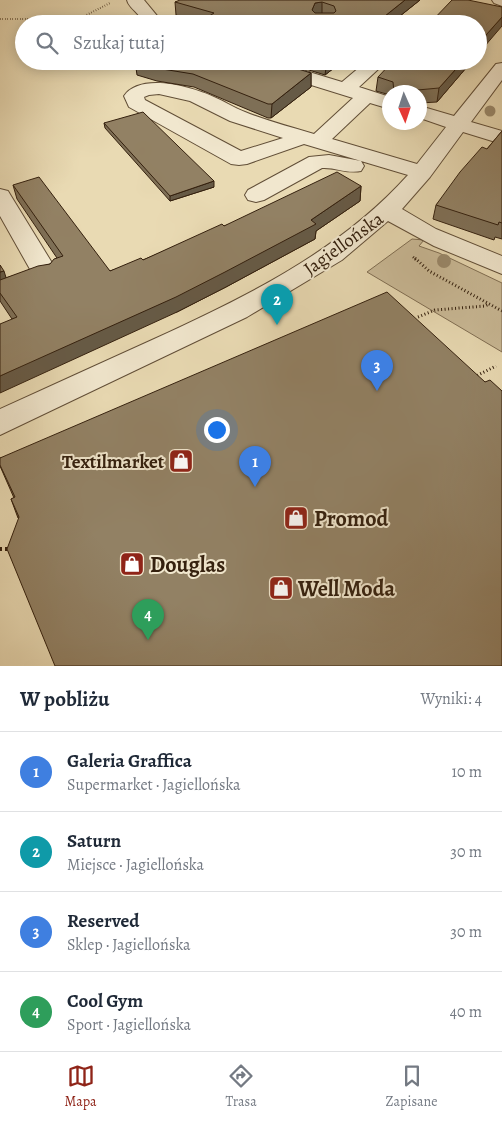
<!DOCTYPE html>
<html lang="pl">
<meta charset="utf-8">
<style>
body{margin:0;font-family:Alegreya,serif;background:#f6f6f7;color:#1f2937}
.compass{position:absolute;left:382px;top:85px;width:45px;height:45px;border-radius:50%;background:#fff;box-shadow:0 2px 12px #0003;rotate:177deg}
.you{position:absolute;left:216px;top:429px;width:18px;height:18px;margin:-12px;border:4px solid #fff;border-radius:50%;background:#1a73e8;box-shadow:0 0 0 8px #1a73e833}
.badge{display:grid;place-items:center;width:32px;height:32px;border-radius:50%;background:#8f2418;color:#fff;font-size:16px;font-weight:700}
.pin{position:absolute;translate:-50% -41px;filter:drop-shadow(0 1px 2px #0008)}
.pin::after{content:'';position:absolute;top:26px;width:18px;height:15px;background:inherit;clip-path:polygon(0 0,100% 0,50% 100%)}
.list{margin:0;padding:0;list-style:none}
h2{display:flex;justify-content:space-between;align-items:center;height:65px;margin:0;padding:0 20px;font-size:21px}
h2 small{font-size:16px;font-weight:400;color:#747a83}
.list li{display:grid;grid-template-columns:32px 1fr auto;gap:15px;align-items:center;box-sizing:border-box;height:80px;padding:0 20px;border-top:1px solid #e0e1e3}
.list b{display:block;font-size:19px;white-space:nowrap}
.list p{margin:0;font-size:16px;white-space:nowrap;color:#747a83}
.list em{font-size:16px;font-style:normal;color:#747a83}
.icon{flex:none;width:28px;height:28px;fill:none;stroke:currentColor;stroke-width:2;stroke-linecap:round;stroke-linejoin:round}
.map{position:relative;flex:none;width:502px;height:666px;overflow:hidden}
.search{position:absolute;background:#fff;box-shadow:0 2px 12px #0003;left:15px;right:15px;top:15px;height:55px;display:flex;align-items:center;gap:12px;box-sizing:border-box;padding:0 18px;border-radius:28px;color:#747a83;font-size:19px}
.sheet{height:385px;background:#fff}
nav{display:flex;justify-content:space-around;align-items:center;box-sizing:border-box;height:70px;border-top:1px solid #e0e1e3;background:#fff;font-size:14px;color:#747a83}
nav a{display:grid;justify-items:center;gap:2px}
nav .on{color:#8f2418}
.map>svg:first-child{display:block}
.green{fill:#caba97;stroke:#7f6d52}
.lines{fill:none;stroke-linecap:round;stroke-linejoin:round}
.minor-casing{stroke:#614e37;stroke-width:2}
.path-far3{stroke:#34200e;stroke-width:2;stroke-dasharray:0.5 2;stroke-linecap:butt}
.path-far2{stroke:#34200e;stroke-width:2.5;stroke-dasharray:1 2;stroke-linecap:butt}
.path-far1{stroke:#34200e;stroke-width:3;stroke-dasharray:1 2.5;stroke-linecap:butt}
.path{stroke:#34200e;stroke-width:4;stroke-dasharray:2 3;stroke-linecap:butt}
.minor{fill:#f1e7ce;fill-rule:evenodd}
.tree{fill:#9a896b}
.wall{fill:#7e6f56;stroke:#34200e}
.shaded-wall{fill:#665a46;stroke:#34200e}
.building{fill:#928164;stroke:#34200e;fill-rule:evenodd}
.labels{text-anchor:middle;stroke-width:4;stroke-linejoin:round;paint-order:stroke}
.street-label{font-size:19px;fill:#34200e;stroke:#f1e7ce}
.poi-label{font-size:19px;font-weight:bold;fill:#34200e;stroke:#f1e7ce;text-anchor:end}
.near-poi-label{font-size:22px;font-weight:bold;fill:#34200e;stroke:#f1e7ce;text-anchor:start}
</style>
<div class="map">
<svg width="502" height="666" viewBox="0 0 502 666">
<rect width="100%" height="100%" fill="#e9dab3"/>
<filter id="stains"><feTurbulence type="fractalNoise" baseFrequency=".004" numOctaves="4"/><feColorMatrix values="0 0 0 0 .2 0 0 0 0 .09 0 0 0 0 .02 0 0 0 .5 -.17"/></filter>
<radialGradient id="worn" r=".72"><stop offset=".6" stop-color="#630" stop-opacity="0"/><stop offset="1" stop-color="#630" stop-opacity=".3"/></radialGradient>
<!-- green -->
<path class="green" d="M 412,239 L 424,240 L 419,246 L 439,253 L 502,283 L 502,352 L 367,272 Z"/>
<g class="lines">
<defs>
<path id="minor" d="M 127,0 L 144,0 L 158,17 L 159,24 L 143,24 C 141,13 129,9 127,0 Z
M 492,0 L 502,0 L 502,6 L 494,3 Z
M 244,61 L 273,61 L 342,82 L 367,61 L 387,61 L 359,87 L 390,97 L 390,109 L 370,103 L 332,139 L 417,164 L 446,127 L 420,118 L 420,106 L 454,116 L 496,64 L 502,63 L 502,80 L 471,122 L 502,131 L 502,144 L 463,132 L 430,177 L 402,209 L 436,229 L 502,256 L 502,274 L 434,246 L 388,221 L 342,260 L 247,317 L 0,435 L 0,409 C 51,386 101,363 152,340 C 244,298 339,252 408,175 L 304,144 L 247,164 L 239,165 L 231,164 L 129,107 L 124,96 C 141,72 192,87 214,97 C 224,101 234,108 245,112 C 267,121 291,127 314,134 L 353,98 L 247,65 ZM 159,94 L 190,101 L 230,121 L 283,138 L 241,151 L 145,100 L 144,97 L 149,95 Z
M 329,155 L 361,161 L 364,166 L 361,171 C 347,174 335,167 322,168 L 264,200 L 256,202 L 248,200 L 245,195 L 248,190 L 309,157 Z
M 0,189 L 8,191 L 11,196 L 57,271 L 53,277 L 44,279 L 35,277 L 31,271 L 0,216 Z"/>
</defs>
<!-- minor casing -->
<use href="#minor" class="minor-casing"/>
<!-- path-far3 -->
<path class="path-far3" d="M 0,19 L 28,19 L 41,24
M 76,20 L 118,18
M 176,20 L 184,24
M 69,24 L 110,3"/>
<!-- path-far2 -->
<path class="path-far2" d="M 413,257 L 416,260"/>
<!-- path-far1 -->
<path class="path-far1" d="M 415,258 L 429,271 L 502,311
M 418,317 L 435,310 L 485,306 L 489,304
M 474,377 L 496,366"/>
<!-- path -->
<path class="path" d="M 0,549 L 9,549"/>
<!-- minor -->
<use href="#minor" class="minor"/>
</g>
<!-- trees -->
<g class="tree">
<circle cx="490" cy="111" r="5.5"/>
<circle cx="444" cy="261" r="7"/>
</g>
<!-- wall -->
<path class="wall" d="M 420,0 L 390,24 L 200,22 L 176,15 L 175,2 Z
M 135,61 L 311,73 L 311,87 L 271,118 L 268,118 L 194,87 L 157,81 L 137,75 Z
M 280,61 L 343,61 L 325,75 Z
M 472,61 L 437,102 L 420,103 L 420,92 L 390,92 L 390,95 L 376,91 L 378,77 Z
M 104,123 L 214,187 L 170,201 L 105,128 Z
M 502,131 L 502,239 L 495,237 L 494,240 L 433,219 L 436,205 L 487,149 Z
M 13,185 L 110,271 L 143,260 L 224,226 L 361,186 L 360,201 L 316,231 L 315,239 L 226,287 L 177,312 L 12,319 L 0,301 L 0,265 L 6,278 L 50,264 L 57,258 L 17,199 Z
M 485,382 L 502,391 L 18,518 L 11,499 L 14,498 L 0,466 L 0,458 Z"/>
<!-- shaded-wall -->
<path class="shaded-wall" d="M 405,0 L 420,0 L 390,24 L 375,24 Z
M 322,2 L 322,15 L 315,16 L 312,10 L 315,3 Z
M 502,17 L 502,26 L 478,54 L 478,44 Z
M 327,61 L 343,61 L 325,75 Z
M 463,61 L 472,61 L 437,102 L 439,88 Z
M 311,73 L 311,87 L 271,118 L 272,104 Z
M 214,181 L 214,187 L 170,201 L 170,196 Z
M 361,186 L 360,201 L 316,231 L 315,239 L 226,287 L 177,312 L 0,393 L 0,376 L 311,220 Z
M 4,271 L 8,284 L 0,287 L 0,272 Z"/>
<!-- building -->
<path class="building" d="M 180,0 L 405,0 L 375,24 L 197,24 L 214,13 L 175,2 ZM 322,2 L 334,6 L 336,11 L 334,13 L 315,13 L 312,10 L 315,3 Z
M 452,0 L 468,0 L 502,7 L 502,17 L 478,44 L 478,24 L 429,24 Z
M 136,61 L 273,61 L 311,73 L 272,104 L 268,104 L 193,74 L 156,68 Z
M 393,61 L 463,61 L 439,88 L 396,92 L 394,92 L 393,82 L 378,77 Z
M 143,112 L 214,181 L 170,196 L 104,123 Z
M 502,131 L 502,223 L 499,222 L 498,225 L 436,205 L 460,172 L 482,147 L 487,149 Z
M 337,172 L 361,186 L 311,220 L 316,224 L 225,272 L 176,297 L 0,376 L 0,324 L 17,317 L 0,293 L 0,280 L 38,266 L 50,264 L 54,259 L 63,256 L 13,185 L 39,177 L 110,271 L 141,258 L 143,260 L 222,224 L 224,226 Z
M 0,265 L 4,271 L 0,272 Z
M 387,292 L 485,382 L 490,380 L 502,391 L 502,666 L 55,666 L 7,549 L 19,517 L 11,499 L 15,497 L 0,465 L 0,458 Z"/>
<!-- icons -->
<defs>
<symbol id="shop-square" viewBox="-11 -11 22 22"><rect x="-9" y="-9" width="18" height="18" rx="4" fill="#8f2418" stroke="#f1e7ce"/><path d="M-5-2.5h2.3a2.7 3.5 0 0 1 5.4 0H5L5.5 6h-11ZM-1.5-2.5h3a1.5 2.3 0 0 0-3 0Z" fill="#fff"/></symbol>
</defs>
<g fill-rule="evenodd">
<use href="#shop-square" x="167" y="447" width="28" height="28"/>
<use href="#shop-square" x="282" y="504" width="28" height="28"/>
<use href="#shop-square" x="118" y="550" width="28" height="28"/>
<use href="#shop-square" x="267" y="574" width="28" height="28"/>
</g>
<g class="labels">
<!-- street labels -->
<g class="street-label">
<text transform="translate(343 243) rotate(-36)" y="7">Jagiellońska</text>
</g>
<!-- poi labels -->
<g class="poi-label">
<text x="164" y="468">Textilmarket</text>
</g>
<!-- near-poi labels -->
<g class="near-poi-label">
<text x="314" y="526">Promod</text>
<text x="150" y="572">Douglas</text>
<text x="298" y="596">Well Moda</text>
</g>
</g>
<rect width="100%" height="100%" filter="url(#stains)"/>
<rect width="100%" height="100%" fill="url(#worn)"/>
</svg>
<svg class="compass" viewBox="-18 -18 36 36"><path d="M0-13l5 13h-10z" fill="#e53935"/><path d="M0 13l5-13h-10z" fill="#747a83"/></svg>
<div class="you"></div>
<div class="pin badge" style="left:255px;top:487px;background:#3f7fe0">1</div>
<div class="pin badge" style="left:277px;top:325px;background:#0f9aa8">2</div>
<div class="pin badge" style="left:377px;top:391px;background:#3f7fe0">3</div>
<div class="pin badge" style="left:148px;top:640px;background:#2e9e5b">4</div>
<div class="search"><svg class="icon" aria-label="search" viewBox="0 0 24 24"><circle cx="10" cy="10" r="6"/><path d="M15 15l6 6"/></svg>Szukaj tutaj</div>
</div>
<section class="sheet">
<h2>W pobliżu<small>Wyniki: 4</small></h2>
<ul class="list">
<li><span class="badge" style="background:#3f7fe0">1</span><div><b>Galeria Graffica</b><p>Supermarket · Jagiellońska</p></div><em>10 m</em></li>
<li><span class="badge" style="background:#0f9aa8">2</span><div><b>Saturn</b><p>Miejsce · Jagiellońska</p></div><em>30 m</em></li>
<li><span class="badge" style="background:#3f7fe0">3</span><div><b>Reserved</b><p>Sklep · Jagiellońska</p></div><em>30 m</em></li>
<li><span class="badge" style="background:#2e9e5b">4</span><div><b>Cool Gym</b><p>Sport · Jagiellońska</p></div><em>40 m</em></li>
</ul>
</section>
<nav>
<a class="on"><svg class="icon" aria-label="map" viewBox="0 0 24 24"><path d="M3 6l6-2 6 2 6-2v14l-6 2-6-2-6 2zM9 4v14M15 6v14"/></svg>Mapa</a>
<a><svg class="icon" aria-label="directions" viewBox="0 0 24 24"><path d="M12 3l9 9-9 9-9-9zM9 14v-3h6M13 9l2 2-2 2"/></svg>Trasa</a>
<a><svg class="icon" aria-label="saved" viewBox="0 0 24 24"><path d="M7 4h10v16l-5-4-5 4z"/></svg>Zapisane</a>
</nav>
